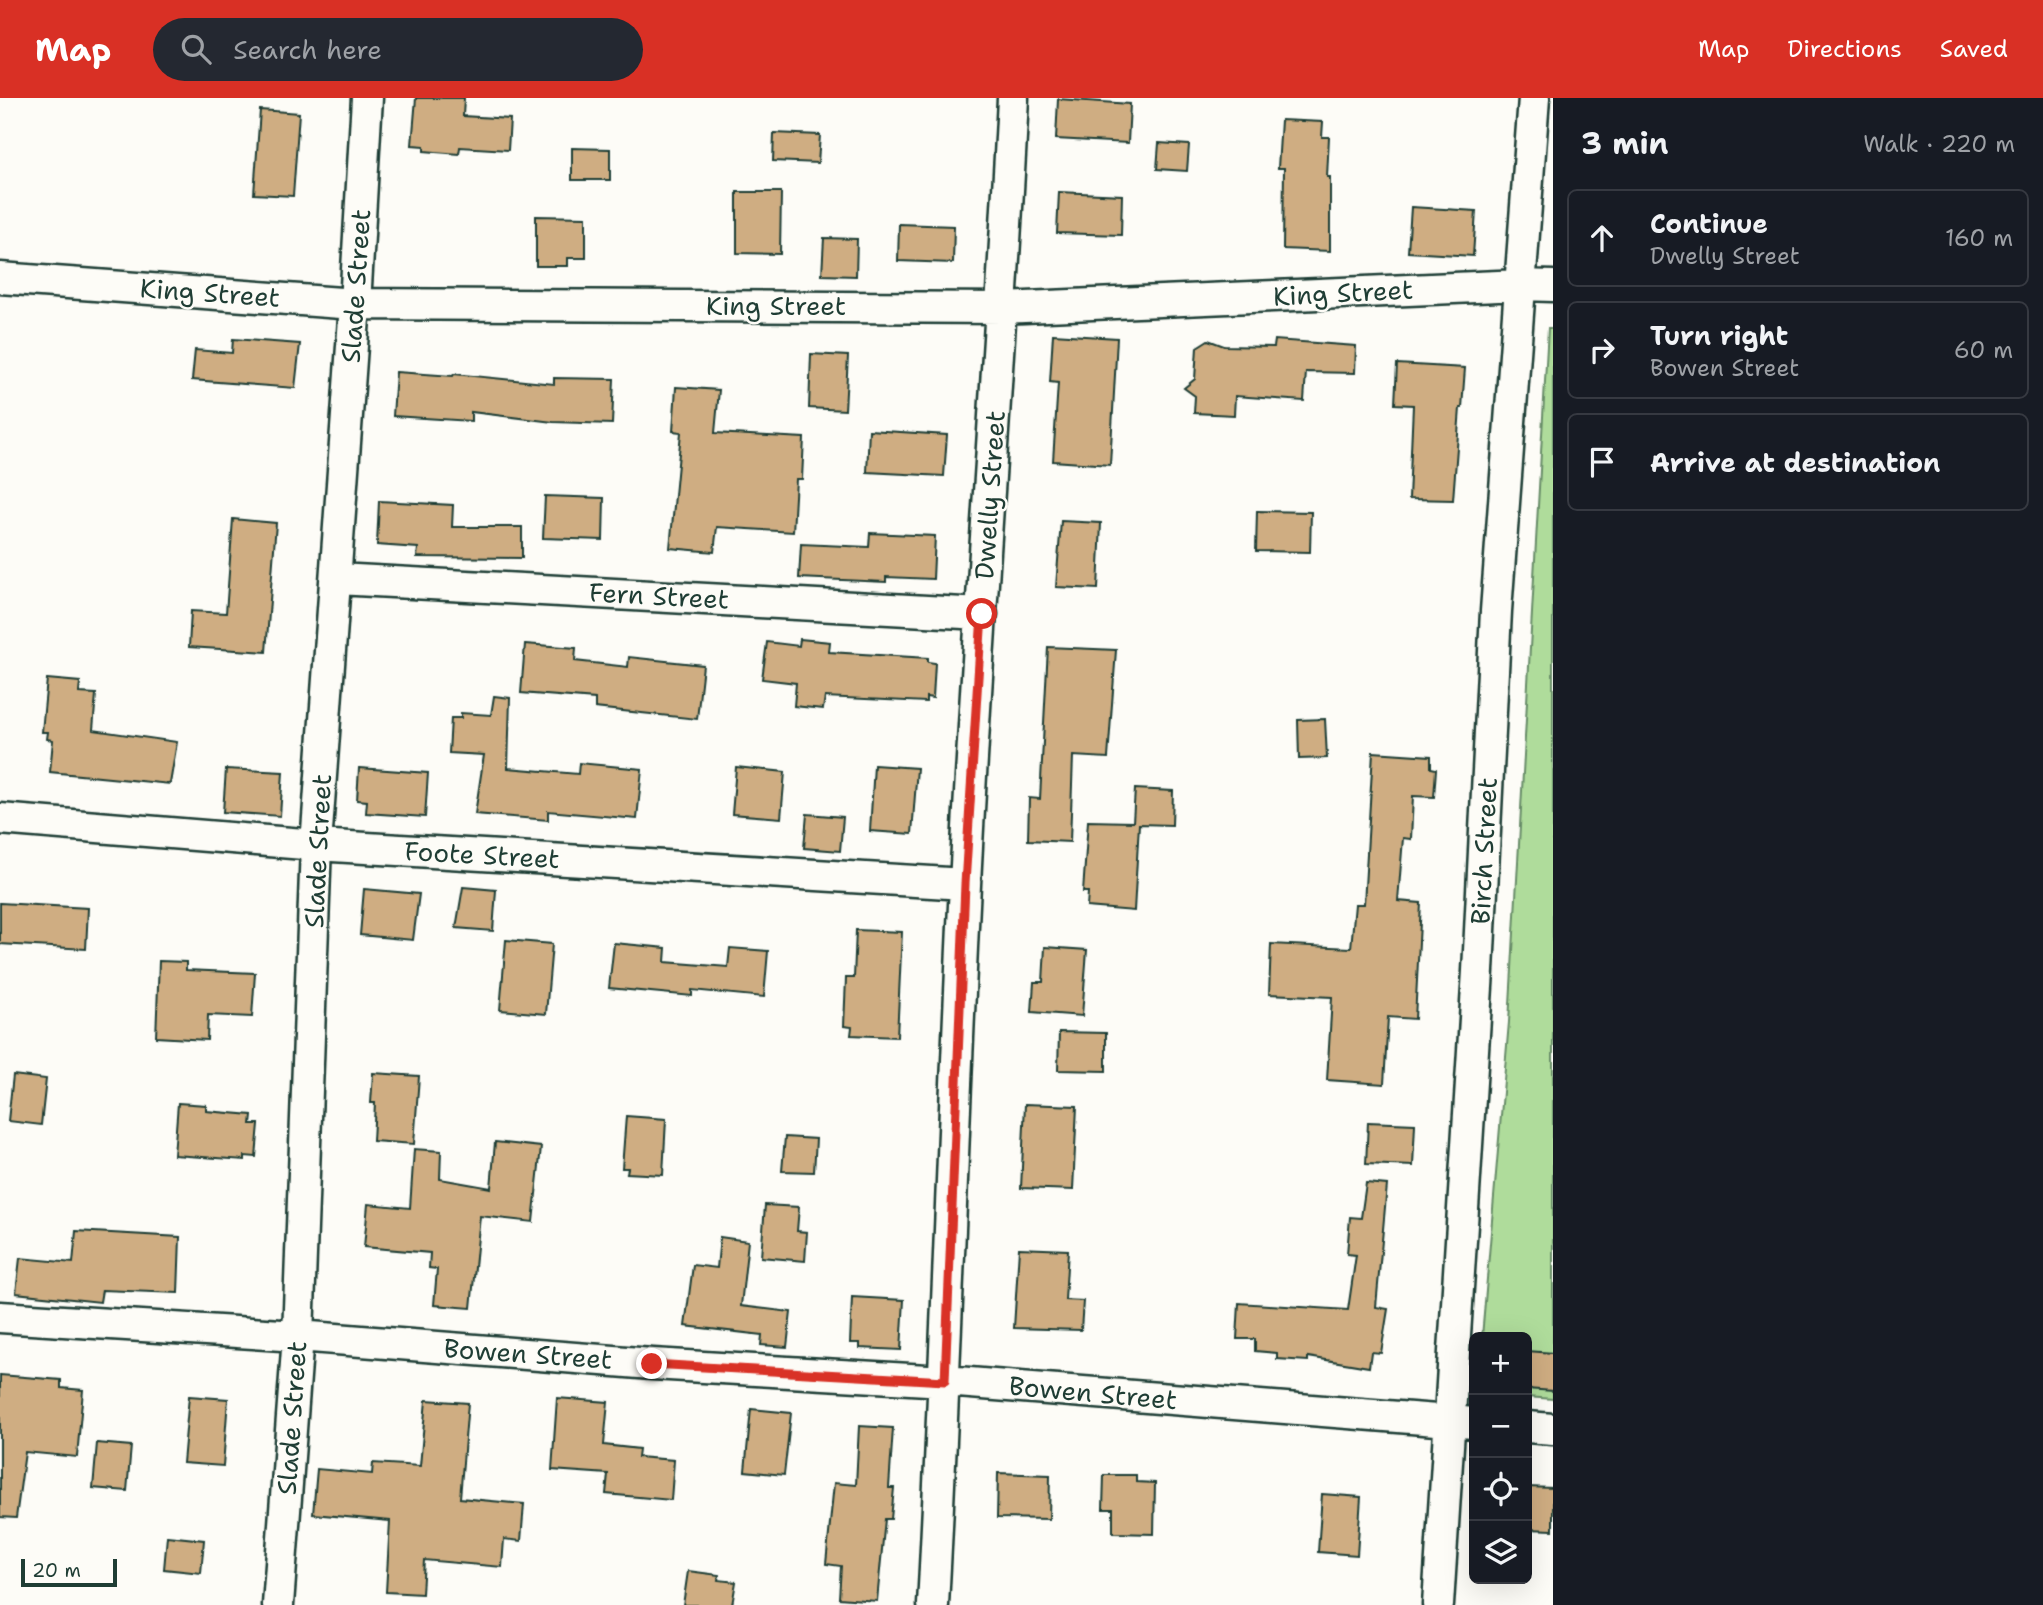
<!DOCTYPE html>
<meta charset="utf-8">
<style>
body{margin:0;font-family:"Shantell Sans",sans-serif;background:#242831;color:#f1f3f6}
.controls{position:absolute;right:21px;bottom:21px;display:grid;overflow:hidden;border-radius:10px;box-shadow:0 7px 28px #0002}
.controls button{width:63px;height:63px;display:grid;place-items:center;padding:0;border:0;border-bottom:2px solid #363941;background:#171b24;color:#f1f3f6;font:35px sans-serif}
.scale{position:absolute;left:21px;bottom:18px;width:96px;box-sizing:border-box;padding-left:7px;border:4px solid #1f3d34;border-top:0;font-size:19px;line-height:24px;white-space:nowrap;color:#1f3d34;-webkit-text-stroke:5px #fdfcf7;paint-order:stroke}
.stop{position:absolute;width:21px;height:21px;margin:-16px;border:5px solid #d93025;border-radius:50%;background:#fff}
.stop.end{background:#d93025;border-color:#fff;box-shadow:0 2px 7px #0008}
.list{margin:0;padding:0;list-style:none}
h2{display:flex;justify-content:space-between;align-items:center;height:91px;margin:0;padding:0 28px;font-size:30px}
h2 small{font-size:23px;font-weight:400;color:#9ea1a6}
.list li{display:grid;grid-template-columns:46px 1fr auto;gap:21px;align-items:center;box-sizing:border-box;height:98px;margin:0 14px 14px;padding:0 14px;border:2px solid #363941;border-radius:10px}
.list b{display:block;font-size:26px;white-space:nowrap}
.list p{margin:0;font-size:23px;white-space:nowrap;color:#9ea1a6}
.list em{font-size:23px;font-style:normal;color:#9ea1a6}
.icon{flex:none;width:38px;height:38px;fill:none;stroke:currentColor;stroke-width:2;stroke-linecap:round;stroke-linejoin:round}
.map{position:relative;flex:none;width:1553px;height:1507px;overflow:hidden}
header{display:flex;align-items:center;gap:42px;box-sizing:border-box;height:98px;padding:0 35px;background:#d93025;color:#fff}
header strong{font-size:33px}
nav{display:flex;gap:38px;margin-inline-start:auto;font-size:24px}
.search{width:490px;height:63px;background:#242831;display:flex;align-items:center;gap:18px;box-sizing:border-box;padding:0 24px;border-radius:38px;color:#9ea1a6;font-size:26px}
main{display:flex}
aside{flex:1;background:#171b24}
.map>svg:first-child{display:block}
.green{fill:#afdc9b;stroke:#678c68;stroke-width:2}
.building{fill:#cfad82;stroke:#1f3d34;stroke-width:2}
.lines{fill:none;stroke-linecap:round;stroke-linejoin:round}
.street-casing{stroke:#1f3d34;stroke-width:35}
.street{stroke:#fdfcf7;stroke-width:30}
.route{stroke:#d93025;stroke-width:9}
.labels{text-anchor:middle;stroke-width:5;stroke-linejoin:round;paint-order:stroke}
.street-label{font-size:26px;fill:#1f3d34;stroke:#fdfcf7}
</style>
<header>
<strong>Map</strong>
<div class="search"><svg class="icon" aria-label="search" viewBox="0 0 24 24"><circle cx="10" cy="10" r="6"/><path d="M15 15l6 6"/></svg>Search here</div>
<nav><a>Map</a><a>Directions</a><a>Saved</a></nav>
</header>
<main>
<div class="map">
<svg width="1553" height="1507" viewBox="0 0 1553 1507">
<rect width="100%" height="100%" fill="#fdfcf7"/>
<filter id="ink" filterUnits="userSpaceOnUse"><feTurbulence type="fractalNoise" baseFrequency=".0143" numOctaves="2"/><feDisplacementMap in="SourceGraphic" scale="14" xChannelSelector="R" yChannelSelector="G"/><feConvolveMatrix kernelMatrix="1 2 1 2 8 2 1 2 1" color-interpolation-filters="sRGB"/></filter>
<g filter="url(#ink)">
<!-- green -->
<path class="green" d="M 1548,230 L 1553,230 L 1553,1301 L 1527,1299 L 1527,1239 L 1482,1239 L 1509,924 Z"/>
<!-- building -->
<path class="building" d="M 416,0 L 464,0 L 463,18 L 510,21 L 508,52 L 460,49 L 459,56 L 424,53 L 424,48 L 412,47 Z
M 1058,1 L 1130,6 L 1128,45 L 1056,41 Z
M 260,12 L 299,15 L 293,98 L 254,96 Z
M 1281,22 L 1323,24 L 1322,39 L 1329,39 L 1327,79 L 1330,79 L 1330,153 L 1283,151 L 1284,70 L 1278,70 Z
M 774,35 L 820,37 L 818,65 L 773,63 Z
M 1159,45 L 1189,47 L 1187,73 L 1157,71 Z
M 572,50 L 610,51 L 610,82 L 572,82 Z
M 737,94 L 781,94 L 780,156 L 737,155 Z
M 1059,94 L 1122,97 L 1121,137 L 1057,135 Z
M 1411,109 L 1476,113 L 1473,158 L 1408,154 Z
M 536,118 L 586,119 L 586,160 L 568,160 L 568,168 L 536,168 Z
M 899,126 L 954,128 L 953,165 L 898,163 Z
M 824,140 L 857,141 L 856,178 L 822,177 Z
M 1053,236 L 1117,240 L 1110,367 L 1053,363 L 1058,285 L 1050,284 Z
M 233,241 L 300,246 L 295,290 L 192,282 L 195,252 L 232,255 Z
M 1208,242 L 1224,248 L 1274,249 L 1275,242 L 1356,248 L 1355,275 L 1306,274 L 1304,303 L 1235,298 L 1234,317 L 1194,315 L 1195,298 L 1184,290 L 1195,281 L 1197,249 Z
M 811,256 L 848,258 L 845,312 L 809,310 Z
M 1397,266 L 1465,270 L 1462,310 L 1460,310 L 1453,402 L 1409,401 L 1413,307 L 1395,306 Z
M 396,274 L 453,278 L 454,276 L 554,286 L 554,280 L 614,281 L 612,326 L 553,324 L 471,314 L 471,323 L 393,318 Z
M 676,289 L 719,292 L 715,335 L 804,340 L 802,381 L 796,381 L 793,434 L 717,429 L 714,454 L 670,450 L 681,334 L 673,333 Z
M 869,332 L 947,337 L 944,378 L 867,374 Z
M 545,398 L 604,400 L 603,442 L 543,440 Z
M 379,403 L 453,407 L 452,429 L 522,429 L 522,460 L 417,459 L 418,450 L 377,447 Z
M 1257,413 L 1311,414 L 1310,454 L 1256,453 Z
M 233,421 L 276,425 L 266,554 L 189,549 L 191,513 L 226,515 Z
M 1061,423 L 1101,425 L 1098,491 L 1056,489 Z
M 870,435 L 935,438 L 933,481 L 886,479 L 886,484 L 799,480 L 801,446 L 869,449 Z
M 800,541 L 830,544 L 829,554 L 928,560 L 928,564 L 935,565 L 933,600 L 926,599 L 926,604 L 825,599 L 823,611 L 794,608 L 796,585 L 762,581 L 767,544 L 799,548 Z
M 525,546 L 576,550 L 575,563 L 628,569 L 629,559 L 703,567 L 697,621 L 595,610 L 595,601 L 521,595 Z
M 1048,549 L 1116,552 L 1108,660 L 1073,658 L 1070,744 L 1028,742 L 1029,700 L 1040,701 Z
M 47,581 L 80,584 L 79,595 L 96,596 L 93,632 L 177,644 L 170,686 L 50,674 L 53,642 L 47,641 L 48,634 L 42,634 Z
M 494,598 L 510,600 L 508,670 L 578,676 L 579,665 L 642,671 L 637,721 L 548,713 L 548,722 L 475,716 L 484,657 L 449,655 L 451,620 L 461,620 L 461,615 L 491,617 Z
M 1325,621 L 1327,660 L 1299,661 L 1298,622 Z
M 1373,654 L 1431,658 L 1431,670 L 1436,671 L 1434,699 L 1413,698 L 1411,741 L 1403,740 L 1398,803 L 1421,805 L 1415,921 L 1388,919 L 1384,986 L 1327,982 L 1332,899 L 1269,896 L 1271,846 L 1351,850 L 1355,806 L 1364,806 Z
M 874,667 L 917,670 L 912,736 L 870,733 Z
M 736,669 L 785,674 L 781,720 L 732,716 Z
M 359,670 L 428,675 L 425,719 L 366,715 L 367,703 L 357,702 Z
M 226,671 L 283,674 L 280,718 L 223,714 Z
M 1135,691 L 1173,693 L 1172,727 L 1139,726 L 1134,813 L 1087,809 L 1088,794 L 1083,794 L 1088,723 L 1133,724 Z
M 807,716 L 843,719 L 840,753 L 804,750 Z
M 463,789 L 496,792 L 493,833 L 456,830 Z
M 364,791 L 419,796 L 413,842 L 360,837 Z
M 0,805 L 88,810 L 86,851 L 0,846 Z
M 856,832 L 902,834 L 897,939 L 851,937 L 852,929 L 844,928 L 846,880 L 854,880 Z
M 506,842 L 552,846 L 546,916 L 500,912 Z
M 614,845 L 666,850 L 665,864 L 728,869 L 730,850 L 768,853 L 764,899 L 692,892 L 692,898 L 609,890 Z
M 1045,849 L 1087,852 L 1082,918 L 1032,914 L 1034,884 L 1043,884 Z
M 159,863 L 186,864 L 186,872 L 255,875 L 252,919 L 208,917 L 207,942 L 156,939 Z
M 1059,934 L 1106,935 L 1106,973 L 1058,972 Z
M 373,975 L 419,978 L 414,1046 L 373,1043 L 375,1005 L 371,1005 Z
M 13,977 L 46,981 L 41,1027 L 8,1023 Z
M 178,1005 L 206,1007 L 206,1013 L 252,1017 L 251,1026 L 259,1026 L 256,1059 L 245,1058 L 245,1062 L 174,1057 Z
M 1025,1006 L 1077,1008 L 1073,1092 L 1021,1090 Z
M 626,1018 L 666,1021 L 663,1077 L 627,1075 L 628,1070 L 622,1070 Z
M 1368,1024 L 1415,1026 L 1413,1068 L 1366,1066 Z
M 785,1039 L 816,1041 L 814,1074 L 782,1073 Z
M 495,1044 L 541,1049 L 533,1124 L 480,1118 L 471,1210 L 434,1207 L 437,1171 L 429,1170 L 430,1155 L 364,1149 L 368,1106 L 410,1110 L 414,1051 L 441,1053 L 440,1081 L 491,1090 Z
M 1366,1085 L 1387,1087 L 1376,1209 L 1388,1211 L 1381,1255 L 1371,1254 L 1369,1269 L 1308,1259 L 1308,1263 L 1277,1261 L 1277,1255 L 1255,1253 L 1255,1241 L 1237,1241 L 1239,1205 L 1348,1212 L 1356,1157 L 1347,1156 L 1350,1119 L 1361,1120 Z
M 765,1107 L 799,1109 L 797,1133 L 807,1134 L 805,1163 L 761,1159 Z
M 76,1133 L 180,1139 L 178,1195 L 102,1192 L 100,1204 L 16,1195 L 20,1160 L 73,1165 Z
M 720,1139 L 748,1143 L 741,1208 L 791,1214 L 787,1249 L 761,1247 L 762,1237 L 685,1228 L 693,1167 L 717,1170 Z
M 1019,1150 L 1068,1152 L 1065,1202 L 1083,1203 L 1081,1232 L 1014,1230 Z
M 852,1199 L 904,1202 L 901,1252 L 860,1250 L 860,1245 L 850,1245 Z
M 1527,1253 L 1553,1255 L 1553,1293 L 1527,1291 Z
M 0,1277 L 61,1282 L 61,1290 L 83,1292 L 77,1359 L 25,1354 L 16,1420 L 0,1419 Z
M 189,1298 L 228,1301 L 223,1368 L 183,1365 Z
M 557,1300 L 608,1304 L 604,1347 L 639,1351 L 638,1359 L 674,1362 L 671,1402 L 606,1396 L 608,1376 L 552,1372 Z
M 426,1302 L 468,1305 L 460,1400 L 524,1406 L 521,1443 L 504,1441 L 502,1469 L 424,1462 L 422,1496 L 386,1494 L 390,1423 L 313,1416 L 317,1371 L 372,1376 L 373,1365 L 420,1368 Z
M 751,1311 L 791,1315 L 784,1377 L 745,1373 Z
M 859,1328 L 893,1330 L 889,1390 L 894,1390 L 891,1421 L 885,1421 L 877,1503 L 839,1500 L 841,1468 L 826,1466 L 834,1385 L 856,1387 Z
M 97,1345 L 131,1348 L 127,1393 L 93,1390 Z
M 998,1375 L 1050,1377 L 1049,1421 L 997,1420 Z
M 1104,1377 L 1136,1377 L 1136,1384 L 1155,1385 L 1154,1436 L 1113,1435 L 1113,1411 L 1103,1411 Z
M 1527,1389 L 1553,1390 L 1553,1432 L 1527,1431 Z
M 1322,1396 L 1361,1399 L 1357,1457 L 1318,1454 Z
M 167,1438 L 204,1442 L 201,1475 L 164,1471 Z
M 688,1473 L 719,1477 L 718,1482 L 736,1484 L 732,1507 L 683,1507 Z"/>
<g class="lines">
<defs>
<path id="street" d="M 0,180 L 355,206 L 1003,210 L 1521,187 L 1553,188
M 337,481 L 982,516
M 0,721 L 316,747 L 965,786
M 0,1219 L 298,1238 L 652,1266 L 945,1283 L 1474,1325
M 1527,1329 L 1553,1331
M 278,1507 L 298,1238 L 316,747 L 355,206 L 367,0
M 933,1507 C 946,1267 953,1027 965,787 C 978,525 1000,263 1013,0
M 1438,1507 L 1478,873 L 1496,513 L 1534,0"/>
</defs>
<!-- street casing -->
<use href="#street" class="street-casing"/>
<!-- street -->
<use href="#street" class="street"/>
</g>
</g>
<g class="lines" filter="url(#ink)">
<!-- route -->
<path class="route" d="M 652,1266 L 945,1283 L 965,786 L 982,516"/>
</g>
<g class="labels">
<!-- street labels -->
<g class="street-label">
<text transform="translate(356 188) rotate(-86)" y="9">Slade Street</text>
<text transform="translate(210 195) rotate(4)" y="9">King Street</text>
<text transform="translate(1343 195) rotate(-3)" y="9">King Street</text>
<text x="776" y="217">King Street</text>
<text transform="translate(990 397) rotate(-86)" y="9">Dwelly Street</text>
<text transform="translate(659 498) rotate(3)" y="9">Fern Street</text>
<text transform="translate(318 753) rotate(-87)" y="9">Slade Street</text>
<text transform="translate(1484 753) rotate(-87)" y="9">Birch Street</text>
<text transform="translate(482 757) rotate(3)" y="9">Foote Street</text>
<text transform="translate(528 1256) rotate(4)" y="9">Bowen Street</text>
<text transform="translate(1093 1295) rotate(5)" y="9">Bowen Street</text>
<text transform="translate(292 1320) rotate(-86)" y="9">Slade Street</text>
</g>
</g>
</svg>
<div class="controls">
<button>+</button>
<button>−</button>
<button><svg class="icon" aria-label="locate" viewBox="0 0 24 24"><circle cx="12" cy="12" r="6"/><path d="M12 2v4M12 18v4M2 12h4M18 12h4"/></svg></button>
<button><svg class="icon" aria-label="layers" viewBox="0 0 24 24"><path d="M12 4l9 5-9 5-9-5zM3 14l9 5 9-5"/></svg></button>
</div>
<div class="scale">20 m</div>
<div class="stop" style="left:982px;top:516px"></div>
<div class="stop end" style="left:652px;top:1266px"></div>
</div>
<aside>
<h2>3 min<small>Walk · 220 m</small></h2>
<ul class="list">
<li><svg class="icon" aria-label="ahead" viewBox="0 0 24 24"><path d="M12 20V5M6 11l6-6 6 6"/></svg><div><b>Continue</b><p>Dwelly Street</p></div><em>160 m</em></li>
<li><svg class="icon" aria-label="right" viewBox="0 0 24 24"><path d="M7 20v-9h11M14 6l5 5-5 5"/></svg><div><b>Turn right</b><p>Bowen Street</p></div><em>60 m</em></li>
<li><svg class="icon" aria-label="arrive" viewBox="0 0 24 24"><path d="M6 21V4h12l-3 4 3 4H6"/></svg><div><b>Arrive at destination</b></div></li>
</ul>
</aside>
</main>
